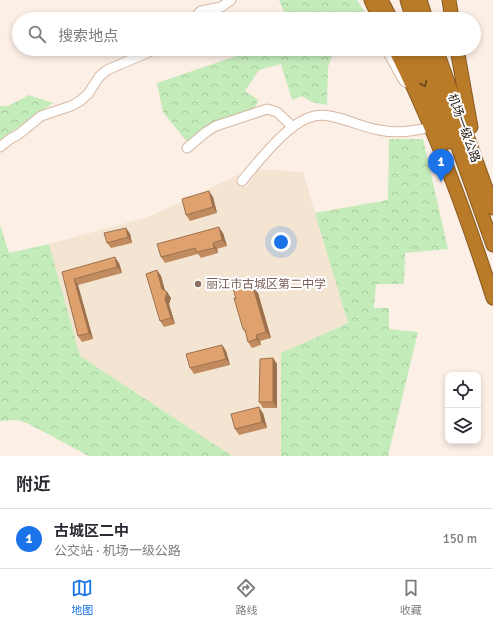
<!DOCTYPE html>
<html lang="zh">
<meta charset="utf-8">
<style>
body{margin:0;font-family:Signika,"Noto Sans SC",sans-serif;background:#f2f2f3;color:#2b2b33}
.controls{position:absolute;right:12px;bottom:12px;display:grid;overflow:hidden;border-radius:8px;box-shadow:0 2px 6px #0003}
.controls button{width:36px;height:36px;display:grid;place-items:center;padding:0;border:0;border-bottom:1px solid #e1e1e2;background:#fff;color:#2b2b33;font:20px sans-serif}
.you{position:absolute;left:281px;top:242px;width:14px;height:14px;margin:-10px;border:3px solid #fff;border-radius:50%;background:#1a73e8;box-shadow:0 0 0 6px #1a73e833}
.badge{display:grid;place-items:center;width:26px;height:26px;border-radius:50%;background:#1a73e8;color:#fff;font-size:13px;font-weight:700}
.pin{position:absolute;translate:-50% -33px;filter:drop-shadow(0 1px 2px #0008)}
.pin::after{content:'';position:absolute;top:21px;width:14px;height:12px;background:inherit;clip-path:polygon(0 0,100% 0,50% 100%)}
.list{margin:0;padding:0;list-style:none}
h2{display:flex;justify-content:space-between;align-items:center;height:52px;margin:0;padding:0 16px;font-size:17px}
h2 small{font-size:13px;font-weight:400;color:#7c7c81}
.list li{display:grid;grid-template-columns:26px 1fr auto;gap:12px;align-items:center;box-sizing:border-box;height:60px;padding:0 16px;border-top:1px solid #e1e1e2}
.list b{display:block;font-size:15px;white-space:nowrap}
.list p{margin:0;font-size:13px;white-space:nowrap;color:#7c7c81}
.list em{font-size:13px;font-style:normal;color:#7c7c81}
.icon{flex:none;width:22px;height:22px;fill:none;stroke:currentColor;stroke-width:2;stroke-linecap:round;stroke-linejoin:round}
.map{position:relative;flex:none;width:493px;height:456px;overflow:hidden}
.search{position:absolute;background:#fff;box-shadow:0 2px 6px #0003;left:12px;right:12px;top:12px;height:44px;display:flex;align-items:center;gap:10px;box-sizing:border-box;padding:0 14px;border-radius:22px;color:#7c7c81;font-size:15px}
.sheet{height:112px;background:#fff}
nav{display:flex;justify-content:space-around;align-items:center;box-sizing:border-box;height:56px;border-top:1px solid #e1e1e2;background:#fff;font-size:11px;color:#7c7c81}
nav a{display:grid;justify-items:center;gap:2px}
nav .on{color:#1a73e8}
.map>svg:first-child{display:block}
.education{fill:#f4e5d2}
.forest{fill:url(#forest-crowns)}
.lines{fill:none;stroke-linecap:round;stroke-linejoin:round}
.minor-casing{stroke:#d6b7a2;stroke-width:11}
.highway-casing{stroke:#865921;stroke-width:15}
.minor{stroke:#fff;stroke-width:9}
.highway{stroke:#ba7b29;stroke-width:13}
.wall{fill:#c08b5f}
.shaded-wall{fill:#9c714e}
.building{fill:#dfa26f;stroke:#9c714e}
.oneway{stroke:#61411c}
.education-dot{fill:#8d6e63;stroke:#fff;stroke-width:1.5}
.labels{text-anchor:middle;stroke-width:4;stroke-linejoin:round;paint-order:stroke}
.street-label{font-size:12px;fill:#261b13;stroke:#fff}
.education-label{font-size:12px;fill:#785e54;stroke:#fff;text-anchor:start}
</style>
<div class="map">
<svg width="493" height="456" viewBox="0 0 493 456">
<defs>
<pattern id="forest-crowns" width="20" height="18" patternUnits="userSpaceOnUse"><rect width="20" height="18" fill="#c4ebba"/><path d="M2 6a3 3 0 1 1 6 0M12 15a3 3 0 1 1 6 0" fill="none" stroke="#a8c99f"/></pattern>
</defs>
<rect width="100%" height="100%" fill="#fcefe6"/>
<!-- education -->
<path class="education" d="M 259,169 L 303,172 L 348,323 L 281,353 L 281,456 L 232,456 L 80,356 L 49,244 L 148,217 L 238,175 L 246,187 Z"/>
<!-- forest -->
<path class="forest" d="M 279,0 L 357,0 L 369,19 L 349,19 L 336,14 L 303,14 L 303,19 L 287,19 Z
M 244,49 L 303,49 L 303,51 L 333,53 L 328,67 L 327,105 L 312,102 L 302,96 L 292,100 L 281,64 L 259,70 L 245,91 L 258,100 L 255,108 L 187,142 L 163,112 L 157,83 L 245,53 Z
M 29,95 L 53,103 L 0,140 L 0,106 L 8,106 Z
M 389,139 L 423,139 L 448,249 L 405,253 L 404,284 L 376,284 L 374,308 L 389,308 L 389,329 L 418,332 L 388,456 L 281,456 L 281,353 L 348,323 L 315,213 L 388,200 Z
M 0,225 L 9,253 L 49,244 L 80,356 L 232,456 L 89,456 L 27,423 L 16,420 L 0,421 Z"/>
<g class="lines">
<defs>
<path id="minor" d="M 193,19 L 201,11 L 221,7 L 231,0
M 386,49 L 404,81 L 407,83
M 0,147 L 10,139 L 19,134 L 41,116 L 71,106 L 80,101 L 88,94 L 99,77 L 107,70 L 156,49
M 187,148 L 206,132 L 216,126 L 267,109 L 277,112 L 293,127
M 242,181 C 258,162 287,124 311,117 C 330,110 359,127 379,130 C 398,134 412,131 431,127"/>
<path id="highway" d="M 371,0 L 380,19
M 381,0 L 391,19
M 407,0 L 413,19
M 420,0 L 426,19
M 449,0 L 452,19
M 395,49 C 435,129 466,213 493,298
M 407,49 L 415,63 L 448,142
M 423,49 L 493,245
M 436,49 L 493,208
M 457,49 L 471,127"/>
</defs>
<!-- minor casing -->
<use href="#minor" class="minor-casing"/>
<!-- highway casing -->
<use href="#highway" class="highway-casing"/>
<!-- minor -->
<use href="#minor" class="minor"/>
<!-- highway -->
<use href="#highway" class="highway"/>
</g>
<!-- wall -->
<path class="wall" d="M 213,197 L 217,213 L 190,221 L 186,215 Z
M 126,228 L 130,234 L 132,243 L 111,248 L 107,243 Z
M 223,233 L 227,246 L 217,249 L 218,253 L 201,258 L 198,254 L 165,263 L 161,257 Z
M 119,263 L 122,273 L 78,285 L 93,339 L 82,342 L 78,336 L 62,272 Z
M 157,270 L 161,276 L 165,291 L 167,292 L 171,298 L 169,304 L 175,324 L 164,327 L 160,321 Z
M 244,290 L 258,293 L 271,338 L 260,341 L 261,345 L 252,348 L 248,342 L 246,333 L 243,329 Z
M 222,345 L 226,351 L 230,365 L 194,374 L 190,368 Z
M 273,358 L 277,364 L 277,408 L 263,408 L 259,402 Z
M 263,413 L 267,428 L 239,435 L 235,429 Z"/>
<!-- shaded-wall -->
<path class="shaded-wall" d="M 209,191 L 213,197 L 217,213 L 213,207 Z
M 219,227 L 223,233 L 227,246 L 222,240 Z
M 126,228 L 130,234 L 132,243 L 128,237 Z
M 213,243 L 217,249 L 218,253 L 214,248 Z
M 115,257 L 119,263 L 122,273 L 117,267 Z
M 157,270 L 161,276 L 166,294 L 167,292 L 171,298 L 169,304 L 175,324 L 171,318 Z
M 74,279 L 78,285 L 93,339 L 89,333 Z
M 253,287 L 258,293 L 271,338 L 266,332 Z
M 256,335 L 260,341 L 261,345 L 257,339 Z
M 222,345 L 226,351 L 230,365 L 226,359 Z
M 273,358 L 277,364 L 277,408 L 273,402 Z
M 259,407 L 263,413 L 267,428 L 262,422 Z"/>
<!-- building -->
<path class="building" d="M 209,191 L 213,207 L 186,215 L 182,199 Z
M 219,227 L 222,240 L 213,243 L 214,248 L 197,252 L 195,248 L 161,257 L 157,244 Z
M 126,228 L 128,237 L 107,243 L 104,233 Z
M 115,257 L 117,267 L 74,279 L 89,333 L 78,336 L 62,272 Z
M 157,270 L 162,289 L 167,292 L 165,299 L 171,318 L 160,321 L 146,274 Z
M 242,286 L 243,290 L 253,287 L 266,332 L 256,335 L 257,339 L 248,342 L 245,330 L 243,329 L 234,298 L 236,299 L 233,288 Z
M 222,345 L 226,359 L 190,368 L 186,354 Z
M 273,358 L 273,402 L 259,402 L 260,359 Z
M 259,407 L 262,422 L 235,429 L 231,414 Z"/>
<!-- one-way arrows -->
<defs><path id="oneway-chevron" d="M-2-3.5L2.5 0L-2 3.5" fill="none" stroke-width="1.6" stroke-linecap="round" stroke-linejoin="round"/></defs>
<use class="oneway" href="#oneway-chevron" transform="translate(424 84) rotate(68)"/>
<!-- markers -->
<circle class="education-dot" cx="198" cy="284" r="4"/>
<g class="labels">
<!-- street labels -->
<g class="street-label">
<text transform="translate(464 128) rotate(70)" y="4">机场一级公路</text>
</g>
<!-- education labels -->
<g class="education-label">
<text x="206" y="288">丽江市古城区第二中学</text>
</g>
</g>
</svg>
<div class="controls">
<button><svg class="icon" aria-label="locate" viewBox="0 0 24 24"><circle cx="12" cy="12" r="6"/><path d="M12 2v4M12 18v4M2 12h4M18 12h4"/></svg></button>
<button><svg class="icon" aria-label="layers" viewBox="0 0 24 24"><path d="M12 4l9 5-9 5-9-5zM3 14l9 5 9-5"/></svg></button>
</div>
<div class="you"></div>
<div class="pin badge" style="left:441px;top:182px">1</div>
<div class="search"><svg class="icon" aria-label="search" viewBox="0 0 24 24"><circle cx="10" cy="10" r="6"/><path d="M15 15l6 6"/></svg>搜索地点</div>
</div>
<section class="sheet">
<h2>附近<small></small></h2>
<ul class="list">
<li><span class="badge">1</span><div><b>古城区二中</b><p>公交站 · 机场一级公路</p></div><em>150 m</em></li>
</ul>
</section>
<nav>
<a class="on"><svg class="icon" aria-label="map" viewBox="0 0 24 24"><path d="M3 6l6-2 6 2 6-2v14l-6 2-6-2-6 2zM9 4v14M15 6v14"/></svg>地图</a>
<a><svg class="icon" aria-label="directions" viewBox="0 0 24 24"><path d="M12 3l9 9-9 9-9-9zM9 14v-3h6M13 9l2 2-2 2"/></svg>路线</a>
<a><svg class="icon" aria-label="saved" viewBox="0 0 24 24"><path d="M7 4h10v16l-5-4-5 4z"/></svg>收藏</a>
</nav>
